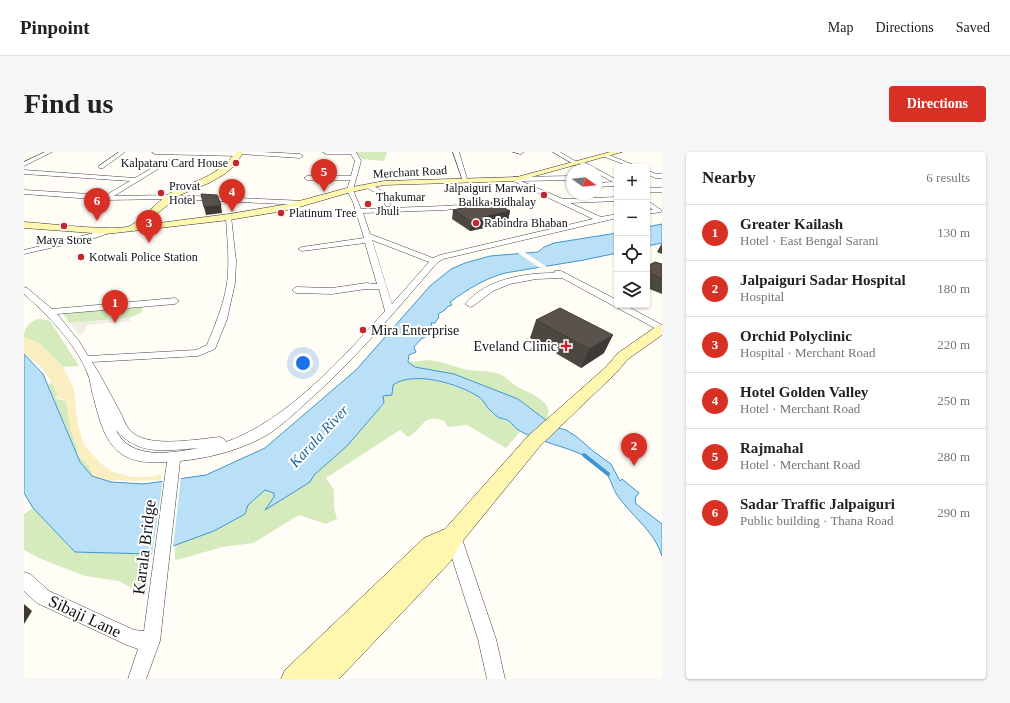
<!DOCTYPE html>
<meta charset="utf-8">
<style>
body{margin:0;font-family:"Times New Roman",serif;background:#f6f6f6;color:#222}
.controls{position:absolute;right:12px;top:12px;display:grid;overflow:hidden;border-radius:4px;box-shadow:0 1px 3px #0004}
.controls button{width:36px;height:36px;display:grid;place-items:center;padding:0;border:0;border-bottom:1px solid #e0e0e0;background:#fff;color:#222;font:20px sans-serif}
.compass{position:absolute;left:542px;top:12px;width:36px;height:36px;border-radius:50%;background:#fff;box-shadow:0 1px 3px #0004;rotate:104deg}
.you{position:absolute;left:279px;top:211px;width:14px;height:14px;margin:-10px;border:3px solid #fff;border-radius:50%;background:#1a73e8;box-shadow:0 0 0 6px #1a73e833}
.badge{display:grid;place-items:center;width:26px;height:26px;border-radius:50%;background:#d93025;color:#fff;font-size:13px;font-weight:700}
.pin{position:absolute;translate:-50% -33px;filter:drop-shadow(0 1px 2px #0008)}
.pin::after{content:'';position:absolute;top:21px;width:14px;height:12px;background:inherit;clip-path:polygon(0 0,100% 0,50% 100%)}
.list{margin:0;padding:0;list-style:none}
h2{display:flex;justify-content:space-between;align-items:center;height:52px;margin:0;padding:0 16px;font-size:17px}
h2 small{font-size:13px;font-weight:400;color:#767676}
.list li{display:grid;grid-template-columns:26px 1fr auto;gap:12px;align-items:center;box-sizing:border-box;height:56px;padding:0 16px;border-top:1px solid #e0e0e0}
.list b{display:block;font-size:15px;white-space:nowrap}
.list p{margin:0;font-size:13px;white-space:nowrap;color:#767676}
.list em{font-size:13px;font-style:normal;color:#767676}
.icon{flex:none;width:22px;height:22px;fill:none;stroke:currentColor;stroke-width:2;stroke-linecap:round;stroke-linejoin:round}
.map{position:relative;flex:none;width:638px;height:527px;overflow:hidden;border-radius:4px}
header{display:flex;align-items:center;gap:24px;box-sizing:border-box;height:56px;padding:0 20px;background:#fff;border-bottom:1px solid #e0e0e0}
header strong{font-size:19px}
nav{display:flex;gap:22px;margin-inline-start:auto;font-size:14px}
.intro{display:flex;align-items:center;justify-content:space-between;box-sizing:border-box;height:96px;padding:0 24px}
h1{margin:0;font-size:28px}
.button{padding:10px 18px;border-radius:4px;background:#d93025;color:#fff;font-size:14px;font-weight:700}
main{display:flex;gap:24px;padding:0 24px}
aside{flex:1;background:#fff;border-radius:4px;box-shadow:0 1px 3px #0004}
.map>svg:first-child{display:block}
.green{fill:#d5ebbd}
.sand{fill:#fbeec1}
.plaza{fill:#f1ede2}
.water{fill:#b9e0f7;stroke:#3f96cf}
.pier{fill:#fffdf5}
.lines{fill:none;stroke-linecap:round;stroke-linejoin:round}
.stream{stroke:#3f96cf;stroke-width:4}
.street-casing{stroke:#444;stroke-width:1}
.secondary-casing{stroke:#333;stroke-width:1}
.street{fill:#fff;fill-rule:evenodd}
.secondary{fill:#fff6b0;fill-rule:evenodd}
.wall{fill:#4d4742}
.shaded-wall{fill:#3f3936}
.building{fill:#5a524d;stroke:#3f3936}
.poi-dot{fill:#c4262e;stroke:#fff;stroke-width:1.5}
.labels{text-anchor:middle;stroke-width:4;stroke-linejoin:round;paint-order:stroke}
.far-poi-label{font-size:12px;fill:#111;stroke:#fff;text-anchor:start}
.far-street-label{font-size:12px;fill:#111;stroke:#fff}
.poi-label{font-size:14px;fill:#111;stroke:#fff;text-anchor:start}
.water-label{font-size:15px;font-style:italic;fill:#1768a6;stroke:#fff}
.near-street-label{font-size:17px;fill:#111;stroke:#fff}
</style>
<header>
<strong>Pinpoint</strong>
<nav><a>Map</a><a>Directions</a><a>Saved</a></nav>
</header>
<div class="intro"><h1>Find us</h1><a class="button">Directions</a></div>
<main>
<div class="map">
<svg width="638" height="527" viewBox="0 0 638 527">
<rect width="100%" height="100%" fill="#fffdf5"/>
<!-- green -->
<path class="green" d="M 331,0 L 363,0 L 360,9 L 338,7 Z
M 119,155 L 117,161 L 105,166 L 46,171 L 39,162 Z
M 14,167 L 22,168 L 26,169 L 55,214 L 39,215 L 16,192 L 0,185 C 0,176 5,170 14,167 Z
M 406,208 C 419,210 431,215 444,218 C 453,219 463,219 472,221 C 481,223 485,229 492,234 C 504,241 533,249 522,268 L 494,247 L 430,222 L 391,215 L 384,210 Z
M 398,226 L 419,230 L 446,240 L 457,246 L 466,258 L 475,266 L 486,270 L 496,280 L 482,296 L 443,273 L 424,275 L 420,269 C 398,260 400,277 384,285 L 376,278 L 302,326 L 310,338 L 310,356 L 313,367 L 302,372 L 275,363 L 229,391 L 198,395 L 153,408 L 151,407 L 151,395 L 152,392 L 190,379 L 221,362 L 224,353 L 241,338 L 250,341 L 250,345 L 242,357 L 286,330 L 290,323 L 323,294 L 360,252 L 359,244 L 369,242 L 369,233 L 381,227 Z
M 28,231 L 34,243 L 30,246 L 42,249 L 47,278 L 55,300 L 52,302 C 59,308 69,315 68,324 L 56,310 L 24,232 Z
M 9,356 L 51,400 L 127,402 L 123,438 L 118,442 L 95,429 L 61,424 L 17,407 L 0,398 L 0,362 Z"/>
<!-- sand -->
<path class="sand" d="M 0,185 L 16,192 L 39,215 L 50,237 L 53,269 L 60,293 L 76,311 L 87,319 L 108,325 L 124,325 L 137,322 L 137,329 L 133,328 L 108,329 L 90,328 L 87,330 L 68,324 C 69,315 59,307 52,302 L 55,300 L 47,278 L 42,249 L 36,246 L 29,246 L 34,243 C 29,233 23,221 15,213 C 11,209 5,207 0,202 Z"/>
<!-- plaza -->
<path class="plaza" d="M 105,166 L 107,169 L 63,173 L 59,181 L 55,183 L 46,171 Z"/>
<!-- water -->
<path class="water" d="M 638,72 L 638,91 L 623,94 L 623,75 Z
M 593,81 L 593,101 L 560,108 L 481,121 C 460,127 444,137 426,150 L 428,153 L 423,155 L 421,158 L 414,162 L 415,165 L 411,171 L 407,171 L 408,174 L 403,180 L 401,185 L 397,187 L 390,195 L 392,200 L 385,203 L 384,210 L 391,215 L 430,222 L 494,247 L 531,275 L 542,278 L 553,285 L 569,299 L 587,312 L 596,329 L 598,327 L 615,341 L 611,346 L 612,352 L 638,372 L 638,404 C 630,378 608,365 593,343 C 588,335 586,324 579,317 C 557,295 522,294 496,279 C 491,277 489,272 485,269 C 482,267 479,267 476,266 C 473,265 469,261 467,259 C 462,255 460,248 455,245 C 435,232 390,218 369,233 L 368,243 L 359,244 L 360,251 L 323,294 L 290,323 L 286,330 L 241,358 L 250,345 L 250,341 L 241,338 L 224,353 L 221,362 L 190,379 L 127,402 L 51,400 L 9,356 L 0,341 L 0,202 L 19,222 L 56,310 L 68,324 L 87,330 L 120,332 L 182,323 L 241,296 L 332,218 L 406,134 L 427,117 L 441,111 L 466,104 L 514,100 L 520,95 L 530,91 Z"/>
<!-- pier -->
<path class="pier" d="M 491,99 L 499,99 L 523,115 L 516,116 Z
M 157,325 L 149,396 L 128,403 L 139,327 Z"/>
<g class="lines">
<!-- stream -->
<path class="stream" d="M 560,303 L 584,322"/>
<defs>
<path id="street" d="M 21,0 L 28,0 L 0,14 L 0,10 Z
M 95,0 L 101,0 L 79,16 L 75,16 L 75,14 Z
M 128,0 L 238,0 L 276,2 L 279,4 L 276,6 L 216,2 L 214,4 L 131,2 Z
M 299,0 L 332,0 L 337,9 L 329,38 L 337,57 L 421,54 L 462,51 L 463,52 L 460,54 L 421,58 L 339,61 L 346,82 L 409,106 L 416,103 L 569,67 L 487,28 L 486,27 L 489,25 L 548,24 L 548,28 L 497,29 L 539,47 L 593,45 L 593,49 L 546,51 L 577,65 L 593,62 L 593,66 L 419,107 L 413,111 C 371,159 331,208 283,250 C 270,262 257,274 243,283 C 217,298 186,306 156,309 L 136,489 L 122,527 L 104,527 L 114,497 L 103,493 L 13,451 L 0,439 L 0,420 L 6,422 L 25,439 L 110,478 L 120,479 L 143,310 C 92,314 81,292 70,247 C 67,239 67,228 63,220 C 50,190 25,164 0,142 L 0,135 L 3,136 L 28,157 L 151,146 L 155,149 L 151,152 L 33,162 L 55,189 L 64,204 L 172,198 L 183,193 C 191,173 200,152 203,131 C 206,109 203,87 202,65 L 207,64 L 212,109 L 211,131 L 203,167 L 191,197 L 174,204 L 68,210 C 78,225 86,242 95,258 C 100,266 101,275 109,281 C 127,296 174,287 196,285 L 200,287 L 202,290 C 262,269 319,206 361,159 L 355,137 L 342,137 L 308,142 L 272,141 L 268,138 L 272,135 L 308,136 L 342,131 L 353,132 L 341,91 L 278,99 L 274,97 L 278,95 L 340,86 L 329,50 L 323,38 L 326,28 L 283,28 L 280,26 L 283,24 L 327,24 L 331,9 L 327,2 L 302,2 ZM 348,88 L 405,110 L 368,152 ZM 92,278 C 115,305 143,298 175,296 C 147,301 106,309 92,278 Z
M 429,0 L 435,0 L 444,30 L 439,29 Z
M 489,0 L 500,0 L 497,2 Z
M 529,0 L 536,0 L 556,12 L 551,13 Z
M 581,3 L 585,3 L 615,15 L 607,15 L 581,5 Z
M 145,8 L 147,9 L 147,11 L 139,14 L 90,44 L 147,43 L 281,49 L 284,51 L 281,53 L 147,47 L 82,48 L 0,42 L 0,38 L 82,43 L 106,29 L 0,22 L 0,18 L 111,26 L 135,12 Z
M 556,10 L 560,10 L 593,28 L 593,34 L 572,35 L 572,31 L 589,30 L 572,21 L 572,18 L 567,18 L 556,12 Z
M 623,18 L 632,22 L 638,22 L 638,26 L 631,26 L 623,22 Z
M 341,33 C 354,32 362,42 367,53 L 366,54 L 362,54 L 356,43 L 341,35 Z
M 623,36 L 638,36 L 638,40 L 623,40 Z
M 623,48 L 637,58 L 637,60 L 623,62 L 623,58 L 629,58 L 623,53 Z
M 82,77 L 85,77 L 85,81 L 71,86 L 0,102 L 0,98 L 66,82 Z
M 531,119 L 537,119 L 543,122 L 593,148 L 593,153 L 601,153 L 638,173 L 638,180 L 538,126 L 512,127 L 486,132 L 469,139 L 449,154 L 446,155 L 441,152 C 462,127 500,121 530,121 Z
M 429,377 L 434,379 L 437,384 L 472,487 L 481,527 L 463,527 L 454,487 L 421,384 L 424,379 Z"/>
<path id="secondary" d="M 212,0 L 220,0 L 208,16 L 199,23 L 185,31 L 156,43 L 119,73 L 205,62 L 264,52 L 323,36 L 360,29 L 493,25 L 586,0 L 598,0 L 493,29 L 360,33 L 327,40 L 265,58 L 205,68 L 82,82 L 0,76 L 0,70 C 19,71 93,80 106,74 C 122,65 135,46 152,38 C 178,26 193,24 212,0 Z
M 638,173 L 638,183 L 604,207 L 592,221 L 516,294 L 437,391 L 427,409 L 315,527 L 257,527 L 261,518 L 400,386 L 421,377 L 504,284 L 582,215 L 594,201 L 633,174 Z"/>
</defs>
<!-- street casing -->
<use href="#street" class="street-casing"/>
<!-- secondary casing -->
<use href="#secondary" class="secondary-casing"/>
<!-- street -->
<use href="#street" class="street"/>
<!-- secondary -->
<use href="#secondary" class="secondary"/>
</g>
<!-- wall -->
<path class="wall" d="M 429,58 L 486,59 L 484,68 L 461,72 L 460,76 L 446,79 L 428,67 Z
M 638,91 L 638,102 L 633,100 Z
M 638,112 L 638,142 L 623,136 L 623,114 Z
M 512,168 L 580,201 L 557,216 L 506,186 Z"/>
<!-- shaded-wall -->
<path class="shaded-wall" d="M 197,53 L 198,61 L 182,63 L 180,55 Z
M 486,59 L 484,68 L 461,72 L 460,76 L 446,79 L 448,70 L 459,65 Z
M 589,183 L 580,201 L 557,216 L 565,197 Z
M 0,452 L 8,459 L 0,472 Z"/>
<!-- building -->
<path class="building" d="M 177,42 L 193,43 L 197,53 L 180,55 Z
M 469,50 L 486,59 L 459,65 L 462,67 L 448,70 L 429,58 Z
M 631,110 L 638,112 L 638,127 L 623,120 L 623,114 Z
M 536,156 L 589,183 L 565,197 L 512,168 Z"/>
<!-- markers -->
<g class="poi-dot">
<circle cx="212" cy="11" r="4"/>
<circle cx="137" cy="41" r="4"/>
<circle cx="520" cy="43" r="4"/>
<circle cx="344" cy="52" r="4"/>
<circle cx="257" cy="61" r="4"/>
<circle cx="452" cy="71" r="4"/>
<circle cx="40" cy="74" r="4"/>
<circle cx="57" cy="105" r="4"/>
<circle cx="339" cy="178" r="4"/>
<path d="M540 188h4v4h4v4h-4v4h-4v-4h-4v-4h4z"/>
</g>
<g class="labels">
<!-- far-poi labels -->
<g class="far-poi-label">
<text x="204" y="15" text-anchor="end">Kalpataru Card House</text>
<text x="145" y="38">Provat<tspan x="145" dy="14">Hotel</tspan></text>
<text x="512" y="40" text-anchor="end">Jalpaiguri Marwari<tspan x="512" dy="14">Balika Bidhalay</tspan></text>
<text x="352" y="49">Thakumar<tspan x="352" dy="14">Jhuli</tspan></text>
<text x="265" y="65">Platinum Tree</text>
<text x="460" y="75">Rabindra Bhaban</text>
<text x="40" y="92" text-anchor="middle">Maya Store</text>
<text x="65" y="109">Kotwali Police Station</text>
</g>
<!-- far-street labels -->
<g class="far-street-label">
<text transform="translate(386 20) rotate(-3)" y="4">Merchant Road</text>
</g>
<!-- poi labels -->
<g class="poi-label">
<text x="347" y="183">Mira Enterprise</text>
<text x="533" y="199" text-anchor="end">Eveland Clinic</text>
</g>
<!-- water labels -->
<g class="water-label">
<text transform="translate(295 284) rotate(-47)" y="5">Karala River</text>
</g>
<!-- near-street labels -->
<g class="near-street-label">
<text transform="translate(120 395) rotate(-83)" y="6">Karala Bridge</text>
<text transform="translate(61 464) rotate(25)" y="6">Sibaji Lane</text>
</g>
</g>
</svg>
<div class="controls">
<button>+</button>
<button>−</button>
<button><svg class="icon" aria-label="locate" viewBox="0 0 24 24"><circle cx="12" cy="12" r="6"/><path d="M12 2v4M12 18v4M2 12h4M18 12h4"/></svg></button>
<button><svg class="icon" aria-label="layers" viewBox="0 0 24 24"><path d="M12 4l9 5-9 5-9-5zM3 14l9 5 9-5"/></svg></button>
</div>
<svg class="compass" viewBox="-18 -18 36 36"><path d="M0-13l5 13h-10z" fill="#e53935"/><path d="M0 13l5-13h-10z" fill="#767676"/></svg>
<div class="you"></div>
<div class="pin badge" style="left:91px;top:171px">1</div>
<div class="pin badge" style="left:610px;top:314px">2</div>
<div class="pin badge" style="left:125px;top:91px">3</div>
<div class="pin badge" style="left:208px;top:60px">4</div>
<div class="pin badge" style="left:300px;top:40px">5</div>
<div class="pin badge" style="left:73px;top:69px">6</div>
</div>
<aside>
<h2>Nearby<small>6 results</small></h2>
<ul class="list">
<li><span class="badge">1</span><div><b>Greater Kailash</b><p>Hotel · East Bengal Sarani</p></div><em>130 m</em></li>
<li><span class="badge">2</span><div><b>Jalpaiguri Sadar Hospital</b><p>Hospital</p></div><em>180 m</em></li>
<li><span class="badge">3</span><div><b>Orchid Polyclinic</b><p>Hospital · Merchant Road</p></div><em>220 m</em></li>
<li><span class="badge">4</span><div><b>Hotel Golden Valley</b><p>Hotel · Merchant Road</p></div><em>250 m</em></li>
<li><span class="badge">5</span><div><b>Rajmahal</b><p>Hotel · Merchant Road</p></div><em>280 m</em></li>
<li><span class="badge">6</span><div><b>Sadar Traffic Jalpaiguri</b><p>Public building · Thana Road</p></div><em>290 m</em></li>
</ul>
</aside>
</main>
